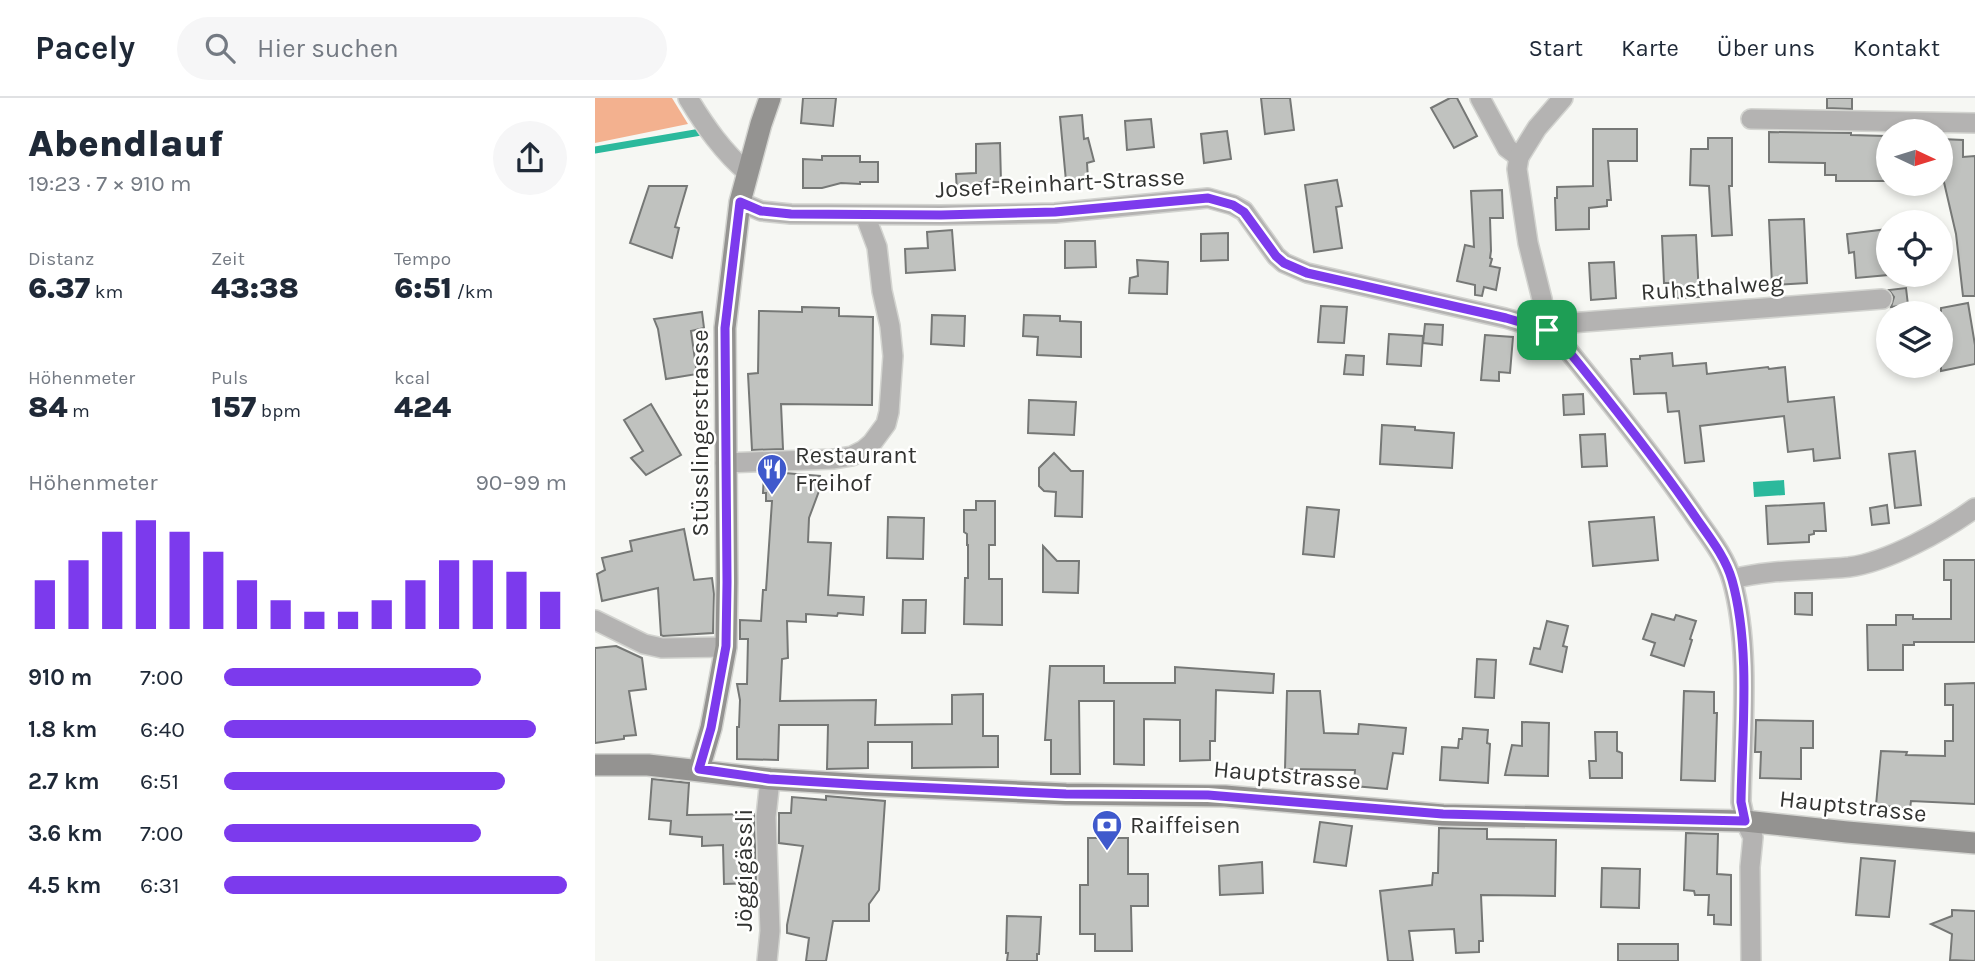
<!DOCTYPE html>
<html lang="de">
<head>
<meta charset="utf-8">
<style>
	body { margin:0; font-family:Karla,sans-serif; background:#f6f6f7; color:#1f2937; height:100vh; display:flex; flex-direction:column; font-size:26px; white-space:nowrap }
	* { box-sizing:border-box; margin:0 }
	p { font-size:23px; color:#747a83 }
	.icon { flex:none; width:38px; height:38px; fill:none; stroke:currentColor; stroke-width:2; stroke-linecap:round; stroke-linejoin:round }
	.map { position:relative; flex:1; overflow:hidden }
	.panel { display:flex; flex-direction:column; background:#fff; width:595px }
	.panel>* { flex:none }
	.needle { width:46px; rotate:94deg }
	.tools { position:absolute; left:1281px; top:21px; display:grid; gap:14px }
	.tools a { display:grid; place-items:center; width:77px; height:77px; border-radius:50%; background:#fff; box-shadow:0 4px 10px #0003; font-size:35px }
	.pin { position:absolute; display:grid; place-items:center; width:60px; height:60px; color:#fff; margin:-30px; border-radius:14px; box-shadow:0 4px 10px #0006 }
	.round { display:grid; place-items:center; flex:none; width:74px; height:74px; border-radius:37px; background:#f6f6f7 }
	.headline { display:flex; align-items:center; justify-content:space-between; height:119px; padding:0 28px }
	h1 { font-size:38px; font-weight:800; line-height:52px }
	.stats { display:grid; grid-template-columns:repeat(3,1fr); gap:10px; height:119px; padding:7px 28px }
	.stats div { display:grid; align-content:center }
	.stats b { font-size:30px; font-weight:800 }
	.stats small { font-size:19px; font-weight:400 }
	.stats p { font-size:19px }
	.chart { height:196px; padding:14px 28px }
	.chart p { display:flex; justify-content:space-between }
	.chart svg { width:100%; height:126px; margin-top:7px; stroke:#7c3aed; stroke-width:6 }
	ul { padding:0 28px; list-style:none; font-size:23px }
	li { display:grid; grid-template-columns:112px 84px 1fr; align-items:center; height:52px }
	li i { height:18px; border-radius:9px; background:#7c3aed }
	header { display:flex; align-items:center; gap:42px; box-sizing:border-box; height:98px; padding:0 35px; background:#fff; border-bottom:2px solid #e0e1e3 }
	header strong { font-size:33px }
	nav { display:flex; gap:38px; margin-inline-start:auto; font-size:24px }
	.search { width:490px; height:63px; background:#f6f6f7; display:flex; align-items:center; gap:18px; box-sizing:border-box; padding:0 24px; border-radius:38px; color:#747a83; font-size:26px }
	main { display:flex; flex:1; min-height:0 }
	.map>svg:first-child { display:block }
	.green { fill:#f3b18f }
	.water { fill:#2bb99c }
	.lines { fill:none; stroke-linecap:round; stroke-linejoin:round }
	.stream { stroke:#2bb99c; stroke-width:7 }
	.building { fill:#c0c2bf; stroke:#767876; stroke-width:2 }
	.street-casing { stroke:#d3d4d0; stroke-width:22 }
	.secondary-casing { stroke:#d3d4d0; stroke-width:24 }
	.street { stroke:#b4b3b2; stroke-width:19 }
	.secondary { stroke:#949391; stroke-width:21 }
	.route-casing { stroke:#fff; stroke-width:14 }
	.route { stroke:#7c3aed; stroke-width:9 }
	.labels { text-anchor:middle; dominant-baseline:central; stroke-width:5; stroke-linejoin:round; paint-order:stroke }
	.street-label { font-size:24px; fill:#323331; stroke:#fffffe }
	.poi-label { font-size:24px; fill:#323331; stroke:#fffffe; text-anchor:start }
</style>
</head>
<body>
<header>
<strong>Pacely</strong>
<div class="search"><svg class="icon" aria-label="search" viewBox="0 0 24 24"><circle cx="10" cy="10" r="6"/><path d="M15 15l6 6"/></svg>Hier suchen</div>
<nav><a>Start</a><a>Karte</a><a>Über uns</a><a>Kontakt</a></nav>
</header>
<main>
<section class="panel">
<div class="headline"><div><h1>Abendlauf</h1><p>19:23 · 7 × 910 m</p></div><a class="round"><svg class="icon" aria-label="share" viewBox="0 0 24 24"><path d="M12 15V3M7 8l5-5 5 5M5 13v7h14v-7"/></svg></a></div>
<div class="stats">
<div><p>Distanz</p><b>6.37<small> km</small></b></div>
<div><p>Zeit</p><b>43:38</b></div>
<div><p>Tempo</p><b>6:51<small> /km</small></b></div>
</div>
<div class="stats">
<div><p>Höhenmeter</p><b>84<small> m</small></b></div>
<div><p>Puls</p><b>157<small> bpm</small></b></div>
<div><p>kcal</p><b>424</b></div>
</div>
<div class="chart"><p><span>Höhenmeter</span>90–99 m</p>
<svg viewBox="0 0 160 44" preserveAspectRatio="none"><path d="M5 44V27M15 44V20M25 44V10M35 44V6M45 44V10M55 44V17M65 44V27M75 44V34M85 44V38M95 44V38M105 44V34M115 44V27M125 44V20M135 44V20M145 44V24M155 44V31"/></svg>
</div>
<ul>
<li><b>910 m</b>7:00<i style="width:75%"></i></li>
<li><b>1.8 km</b>6:40<i style="width:91%"></i></li>
<li><b>2.7 km</b>6:51<i style="width:82%"></i></li>
<li><b>3.6 km</b>7:00<i style="width:75%"></i></li>
<li><b>4.5 km</b>6:31<i style="width:100%"></i></li>
</ul>
</section>
<div class="map">
<svg width="1380" height="863" viewBox="0 0 1380 863">
	<rect width="100%" height="100%" fill="#f6f7f3"/>
	<path class="green" d="M0,0H77L93,26L0,45Z"/>
	<path class="water" d="M1189,382L1190,397L1159,399L1158,384Z"/>
	<g class="lines">
		<path class="stream" d="M0,52L106,34"/>
	</g>
	<g class="building">
		<path d="M208,0H241L238,28L206,25Z"/>
		<path d="M666,0H695L699,32L670,36Z"/>
		<path d="M855,0H862L882,38L859,50L836,10Z"/>
		<path d="M1232,0H1257V11L1232,10Z"/>
		<path d="M487,17L489,41L493,40L499,63L492,65L493,81L471,83L465,19Z"/>
		<path d="M556,21L559,49L532,52L530,23Z"/>
		<path d="M998,31H1042V63H1013L1016,102H1012V108L994,110V131L961,132L960,100H962V89L998,88Z"/>
		<path d="M632,33L636,61L609,65L606,36Z"/>
		<path d="M1174,34L1256,35V37L1290,38L1289,83H1241V77H1230V65L1174,64Z"/>
		<path d="M1113,40H1137V88H1134L1137,137L1117,138L1114,88L1095,87L1096,51H1113Z"/>
		<path d="M1346,41L1368,42V59L1380,58V198H1368L1361,136L1348,80L1346,79Z"/>
		<path d="M405,45L406,84H382L383,95L362,96L361,76L381,75V46Z"/>
		<path d="M227,58H265V64H283V84H265V86L246,85L227,90H208V61L227,62Z"/>
		<path d="M742,82L747,108L741,109L747,150L719,154L710,87Z"/>
		<path d="M54,88H92L80,129L84,130L77,160L35,145Z"/>
		<path d="M907,92L908,120H895L896,153L895,160L897,161L895,168L905,170L901,192L889,189L887,198L880,197V187L862,183L870,147L879,149L876,93Z"/>
		<path d="M1209,121L1212,185L1177,187L1174,122Z"/>
		<path d="M1293,131V177L1261,180L1259,154L1254,155L1252,136Z"/>
		<path d="M357,132L360,172L311,175L310,151L333,150L332,134Z"/>
		<path d="M633,135V162L606,163V136Z"/>
		<path d="M1101,137L1104,199L1080,200V185H1069L1067,138Z"/>
		<path d="M470,143H500L501,169L470,170Z"/>
		<path d="M542,162L573,164L572,196L534,195L535,180L543,178Z"/>
		<path d="M1019,164L1021,200L996,202L994,165Z"/>
		<path d="M1311,190L1313,207L1296,209L1299,199L1294,192Z"/>
		<path d="M1373,205L1380,247V266L1346,273V210Z"/>
		<path d="M726,208L752,209L749,245L723,244Z"/>
		<path d="M207,209L244,210V218L278,219L277,307L186,306L188,351L157,352L153,276L163,275L164,213L207,214Z"/>
		<path d="M107,214L109,230L96,233L102,276L71,281L63,231L59,221Z"/>
		<path d="M337,217L370,218L369,248L336,246Z"/>
		<path d="M429,217L465,218V223L486,224V259L442,257L443,239L428,238Z"/>
		<path d="M830,226L848,227L847,247L828,245Z"/>
		<path d="M794,236L828,238L826,268L792,266Z"/>
		<path d="M890,237L918,239L915,275L904,274V283L886,282Z"/>
		<path d="M1077,255L1078,268L1111,265L1112,276L1173,269L1174,271L1190,269L1193,304L1239,299L1245,360L1219,363L1218,351L1193,354L1189,318L1105,328L1109,363L1090,365L1084,313L1073,314L1071,295L1039,296L1036,261H1045V258Z"/>
		<path d="M751,257L769,258L768,277L749,276Z"/>
		<path d="M988,296L989,316L969,317L968,297Z"/>
		<path d="M434,302L481,304L479,337L433,335Z"/>
		<path d="M56,306L86,357L51,377L36,360L48,353L29,322Z"/>
		<path d="M787,327L820,329V332L859,335L857,370L785,366Z"/>
		<path d="M1010,336L1012,368L987,369L985,337Z"/>
		<path d="M1320,353L1326,407L1300,410L1294,356Z"/>
		<path d="M459,355L476,373H488L487,419L460,418L461,394L449,393L444,388V370Z"/>
		<path d="M190,375L225,378L224,393L214,420L213,444L236,445L233,497L269,499L268,517L243,515L242,518L211,516V524L192,523L193,560L187,561L185,603L281,602L280,627L357,626V597L388,596V638H403V669L317,670V644H273V670L232,671L233,627H184L183,662L142,661V629H144L145,602L142,586H152L153,541H145V522L166,523L168,492H171L177,403H171V395H168L169,376Z"/>
		<path d="M381,403H400V447H394V481H407V527L369,526L370,480H373V447H372V436L369,434V412H381Z"/>
		<path d="M1229,405L1231,433H1219V436L1214,437V444L1173,446L1171,408Z"/>
		<path d="M1292,407L1294,425L1277,427L1275,410Z"/>
		<path d="M712,409L744,412L739,459L708,456Z"/>
		<path d="M293,419L329,420L328,461L292,460Z"/>
		<path d="M1059,419L1063,462L998,468L994,424Z"/>
		<path d="M89,431L99,482L117,480L119,496L118,535L68,538L66,537L63,490L7,503L2,476L10,472L7,460L37,453L35,443Z"/>
		<path d="M448,448L462,463H484L483,495L448,494Z"/>
		<path d="M1349,462H1380V544H1319V547H1308V572H1273L1272,527H1301V517H1318V521H1356V482H1349Z"/>
		<path d="M1200,495H1217V517L1200,516Z"/>
		<path d="M308,502H331L330,535H307Z"/>
		<path d="M1057,516L1079,522L1081,517L1101,523L1095,541L1097,542L1089,568L1056,557L1060,545L1048,541Z"/>
		<path d="M952,523L973,528L968,548L972,549L967,574L935,566L939,550L945,551Z"/>
		<path d="M21,548L47,560L51,591L34,593L41,637L29,638V641L0,645V550Z"/>
		<path d="M882,561L901,562L899,600L880,599Z"/>
		<path d="M455,568H509V585H580V569L679,576L678,595L621,592L620,643H615V662L585,663V622L549,621V667L519,666V603H484L485,676H456V642H450Z"/>
		<path d="M1380,585V706L1316,703L1315,711L1281,707L1286,653L1312,654L1311,657L1350,658V643H1358V607H1350V586Z"/>
		<path d="M692,593H725L729,635L763,636L764,626L811,630L808,656L798,655L792,691L759,688L760,672L690,671Z"/>
		<path d="M1089,593L1119,594V615H1122L1120,683L1086,682Z"/>
		<path d="M1161,622L1218,623V650H1206V681L1165,680L1166,654H1160Z"/>
		<path d="M927,624L954,625L953,678L910,677L917,647L927,648Z"/>
		<path d="M868,630L893,632L892,645L895,646L893,685L845,682L847,649L863,650L864,641H867Z"/>
		<path d="M1000,634H1022V653L1027,655V680H995L994,663H1001Z"/>
		<path d="M57,681L94,685L92,717L159,716L161,785L129,786L128,747L107,748V739L75,736L76,723L54,721Z"/>
		<path d="M231,698L290,703L284,792L274,806V823H238L231,863H211L214,840L192,835V827L208,748L184,745V715H196L197,699L231,702Z"/>
		<path d="M725,724L757,728L751,768L719,764Z"/>
		<path d="M844,730L892,731V741L961,742L960,798L886,797L888,843H884V854L861,855L859,831L814,833L818,863H793L785,793L837,787L838,775H843Z"/>
		<path d="M1091,735L1123,736L1122,776L1136,777V827L1119,826V817H1113L1114,797H1100L1099,793L1089,792Z"/>
		<path d="M493,740H533V776H553V808H536L537,853H500V836H485V787H493Z"/>
		<path d="M1266,760L1300,763L1294,819L1261,817Z"/>
		<path d="M667,764L668,795L625,797L624,768Z"/>
		<path d="M1007,770L1045,771L1044,810L1006,809Z"/>
		<path d="M1357,812L1380,813V863L1355,862L1357,836L1336,826L1357,818Z"/>
		<path d="M412,818L446,819L444,856H442V863H412L413,855H411Z"/>
		<rect x="1023" y="846" width="60" height="17"/>
	</g>
	<g class="lines">
		<g class="street-casing">
			<g id="street">
				<path d="M93,0C110,28 128,54 153,75"/>
				<path d="M885,0L912,50L924,59"/>
				<path d="M968,0L942,30L924,59L922,71L933,145L947,201L952,232L975,225L1287,201"/>
				<path d="M1156,21L1380,25"/>
				<path d="M145,104L166,113L196,116L346,117L460,115L613,100L638,107L649,113L681,158L689,165L712,175L910,220L952,232L967,245C1012,300 1056,355 1097,414C1111,435 1130,457 1137,482C1156,549 1147,635 1146,704L1150,723L1158,739L1155,769L1156,863"/>
				<path d="M130,365L239,361L257,358L269,352L277,345L291,326L294,314L298,258L295,228L287,193L282,149L270,117"/>
				<path d="M1137,481C1176,471 1215,473 1254,469C1293,464 1348,433 1380,410"/>
				<path d="M0,522L49,546L67,550L131,549"/>
				<path d="M172,863L175,833L171,719L175,681"/>
			</g>
		</g>
		<g class="secondary-casing">
			<g id="secondary">
				<path d="M0,667H53L175,681L272,687L471,696L630,698L848,717L1150,723L1252,734L1380,745"/>
				<path d="M104,671L116,630L131,549L132,484L130,230L145,104L166,26L175,0"/>
			</g>
		</g>
		<use href="#street" class="street"/>
		<use href="#secondary" class="secondary"/>
	</g>
	<g class="lines">
		<g class="route-casing">
			<path id="route" d="M613,100L638,107L649,114L681,158L689,165L712,175L911,220L952,232L967,245C1012,300 1056,355 1097,414C1111,435 1130,457 1137,482C1156,549 1147,635 1146,704L1150,723L848,716L613,697L471,696L272,687L174,681L104,671L116,630L131,548L132,484L130,230L145,104L166,113L196,116L346,117L460,114Z"/>
		</g>
		<use href="#route" class="route"/>
	</g>
	<defs>
		<g id="restaurant-pin" transform="scale(1.575)"><path d="M0 17L-7.5 6A9.5 9.5 0 1 1 7.5 6Z" fill="#3f59cc" stroke="#fffffe"/><path d="M-5-6h1v4h1v-4h1v4h1v-4h1v5L-1.5 .5V6h-2V.5L-5-1ZM5-6V6H3V1.5H1.5Q1.5-4 5-6Z" fill="#fff"/></g>
		<g id="bank-pin" transform="scale(1.575)"><path d="M0 17L-7.5 6A9.5 9.5 0 1 1 7.5 6Z" fill="#3f59cc" stroke="#fffffe"/><path d="M-6-4H6V4H-6ZM0-2.3a2.3 2.3 0 1 0 0 4.6a2.3 2.3 0 1 0 0-4.6Z" fill="#fff"/></g>
	</defs>
	<g fill-rule="evenodd">
		<use href="#restaurant-pin" x="177" y="371"/>
		<use href="#bank-pin" x="512" y="727"/>
	</g>
	<g class="labels">
		<g class="street-label">
			<text transform="translate(465 85) rotate(-3)">Josef-Reinhart-Strasse</text>
			<text transform="translate(1117 189) rotate(-4)">Ruhsthalweg</text>
			<text transform="translate(105 335) rotate(-90)">Stüsslingerstrasse</text>
			<text transform="translate(692 677) rotate(5)">Hauptstrasse</text>
			<text transform="translate(1258 708) rotate(6)">Hauptstrasse</text>
			<text transform="translate(149 772) rotate(-90)">Jöggigässli</text>
		</g>
		<g class="poi-label">
			<text x="200" y="357">Restaurant<tspan x="200" dy="28">Freihof</tspan></text>
			<text x="535" y="727">Raiffeisen</text>
		</g>
	</g>
</svg>
<div class="tools">
<a><svg class="needle" viewBox="-14 -14 28 28"><path d="M0-13l5 13h-10z" fill="#e53935"/><path d="M0 13l5-13h-10z" fill="#747a83"/></svg></a>
<a><svg class="icon" aria-label="locate" viewBox="0 0 24 24"><circle cx="12" cy="12" r="6"/><path d="M12 2v4M12 18v4M2 12h4M18 12h4"/></svg></a>
<a><svg class="icon" aria-label="layers" viewBox="0 0 24 24"><path d="M12 4l9 5-9 5-9-5zM3 14l9 5 9-5"/></svg></a>
</div>
<div class="pin" style="left:952px;top:232px;background:#1e9e55"><svg class="icon" aria-label="arrive" viewBox="0 0 24 24"><path d="M6 21V4h12l-3 4 3 4H6"/></svg></div>
</div>
</main>
</body>
</html>
